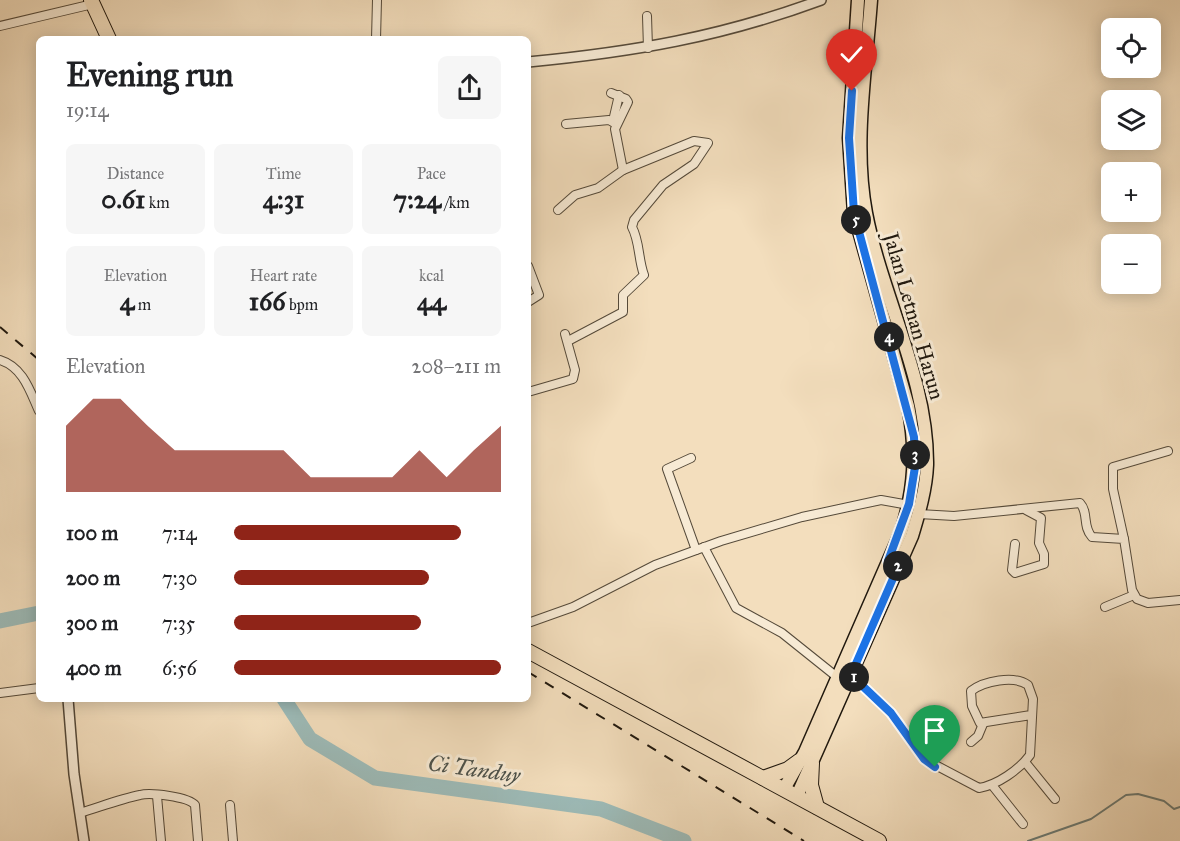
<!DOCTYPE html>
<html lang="en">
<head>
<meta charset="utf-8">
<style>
	body { margin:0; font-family:"IM FELL Great Primer",serif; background:#f6f6f6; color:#202124; height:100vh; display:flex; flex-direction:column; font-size:22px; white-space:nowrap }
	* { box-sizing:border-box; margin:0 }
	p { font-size:20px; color:#757577 }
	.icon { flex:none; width:33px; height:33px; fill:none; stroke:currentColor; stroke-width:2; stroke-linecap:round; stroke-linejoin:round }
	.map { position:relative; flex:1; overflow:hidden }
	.panel { position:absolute; left:36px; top:36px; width:495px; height:666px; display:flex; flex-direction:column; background:#fff; border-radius:9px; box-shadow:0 3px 15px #0003 }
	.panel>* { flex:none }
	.tools { position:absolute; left:1101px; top:18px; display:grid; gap:12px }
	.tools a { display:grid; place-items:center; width:60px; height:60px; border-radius:9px; background:#fff; box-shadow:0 3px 15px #0003; font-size:30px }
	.pin { position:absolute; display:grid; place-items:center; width:51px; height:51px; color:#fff; margin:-62px -26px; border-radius:50% 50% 50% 0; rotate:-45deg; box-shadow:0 0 6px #0007 }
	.pin .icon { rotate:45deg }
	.km { position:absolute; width:30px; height:30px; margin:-15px; border-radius:50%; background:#222; color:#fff; font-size:16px; line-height:30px; text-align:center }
	.round { display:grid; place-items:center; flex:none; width:63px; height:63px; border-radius:9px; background:#f6f6f6 }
	.head { display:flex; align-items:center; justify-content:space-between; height:102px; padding:0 30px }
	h1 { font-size:33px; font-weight:700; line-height:45px }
	.stats { display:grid; grid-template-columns:repeat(3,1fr); gap:9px; height:102px; padding:6px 30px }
	.stats div { display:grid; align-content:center; border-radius:9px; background:#f6f6f6; text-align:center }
	.stats b { font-size:26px; font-weight:700 }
	.stats small { font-size:16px; font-weight:400 }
	.stats p { font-size:16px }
	.chart { height:168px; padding:12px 30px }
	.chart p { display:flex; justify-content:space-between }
	.chart svg { width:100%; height:108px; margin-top:6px; fill:#8f2418; opacity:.7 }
	ul { padding:0 30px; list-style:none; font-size:20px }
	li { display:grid; grid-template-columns:96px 72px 1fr; align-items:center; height:45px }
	li i { height:15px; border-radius:8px; background:#8f2418 }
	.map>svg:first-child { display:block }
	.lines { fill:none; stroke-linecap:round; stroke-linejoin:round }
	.stream { stroke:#6b7a74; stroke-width:2 }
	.river { stroke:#9dbbb8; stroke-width:15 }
	.minor-casing { stroke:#554a3a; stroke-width:10 }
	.tertiary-casing { stroke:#554a3a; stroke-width:12 }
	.primary-casing { stroke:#20180e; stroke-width:15 }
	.trunk-casing { stroke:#20180e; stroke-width:16 }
	.minor { stroke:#f7ead4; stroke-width:8 }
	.tertiary { stroke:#f7ead4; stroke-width:9 }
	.primary { stroke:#f3debd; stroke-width:12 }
	.trunk { stroke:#f3debd; stroke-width:14 }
	.rail { stroke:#20180e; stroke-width:2; stroke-dasharray:10 10; stroke-linecap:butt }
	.route-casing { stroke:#fff; stroke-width:12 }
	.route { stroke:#1a73e8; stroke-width:8 }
	.labels { text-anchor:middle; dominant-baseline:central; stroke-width:6; stroke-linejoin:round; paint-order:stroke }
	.street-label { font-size:21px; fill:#20180e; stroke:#f7ead4 }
	.water-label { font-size:22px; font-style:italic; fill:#4c514a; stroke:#f7ead4 }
</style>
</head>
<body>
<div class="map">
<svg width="1180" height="841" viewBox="0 0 1180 841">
	<rect width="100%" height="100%" fill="#f3debd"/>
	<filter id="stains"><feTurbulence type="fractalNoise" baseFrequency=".00333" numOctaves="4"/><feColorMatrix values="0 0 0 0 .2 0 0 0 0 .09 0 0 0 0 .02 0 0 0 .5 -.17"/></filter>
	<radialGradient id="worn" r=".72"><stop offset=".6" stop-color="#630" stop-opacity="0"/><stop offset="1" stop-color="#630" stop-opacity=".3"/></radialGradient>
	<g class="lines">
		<path class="stream" d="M1028,841L1091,819L1126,795L1138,794L1164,801L1174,809L1180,807"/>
		<g class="river">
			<path d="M0,621L39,613"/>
			<path d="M284,699L310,739L375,778L601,809L684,841"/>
		</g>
		<g class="minor-casing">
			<g id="minor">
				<path d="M647,16L648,48"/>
				<path d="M0,26L93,4"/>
				<path d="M376,39L377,0"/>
				<path d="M611,93L626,99L628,102L615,129L623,170"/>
				<path d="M613,121L619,95"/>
				<path d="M566,124L609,120L616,124"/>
				<path d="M558,210L575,195L598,188L623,170L694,141L708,143L694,164L663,185L634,220L632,227C640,242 638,259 644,275L623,295V312L568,341"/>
				<path d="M528,266L539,295L528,302"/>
				<path d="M0,360C23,367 30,391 39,411"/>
				<path d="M528,392L573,379L575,370L565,334"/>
				<path d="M691,458L667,469L696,550"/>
				<path d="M919,514L954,516L1080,503C1089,513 1082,526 1092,537L1124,539L1132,590L1137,599L1148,603L1180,600"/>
				<path d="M1124,539L1113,489V467L1168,451"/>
				<path d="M1015,544L1012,570L1015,573L1044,564V554L1039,543L1041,518L1026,510"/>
				<path d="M704,547L736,608L782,633L837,677"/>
				<path d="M1105,607L1134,595"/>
				<path d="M528,623L573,607L655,565L721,541L802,517L881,500L909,505"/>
				<path d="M851,675L891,713L924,759L979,788C997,785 1019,770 1030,755L1033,699L1028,685C1014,675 984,681 971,691L972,706L980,723L1031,715"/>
				<path d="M0,693L39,688"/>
				<path d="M971,742L978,736L983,724"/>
				<path d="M1025,762L1055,799"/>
				<path d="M992,785L1023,824"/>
				<path d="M157,796L161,841"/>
				<path d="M230,805L233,841"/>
				<path d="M80,813C100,807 120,799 140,795C150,792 189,797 195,805L198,841"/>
			</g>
		</g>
		<g class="tertiary-casing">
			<g id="tertiary">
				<path d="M528,62C633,52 721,37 821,0"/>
				<path d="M68,699L74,774L84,841"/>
			</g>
		</g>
		<g class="primary-casing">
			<g id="primary">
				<path d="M784,789L805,752L901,532C915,488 917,451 908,406L854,213L849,138L858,0"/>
				<path d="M797,796L912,536C919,513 926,489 927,465C928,379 882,297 866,213C853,144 866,70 871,0"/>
			</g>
		</g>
		<g class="trunk-casing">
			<g id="trunk">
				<path d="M91,0L109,39"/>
				<path d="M528,651L879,841"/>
				<path d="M812,763L811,785L817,807"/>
				<path d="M763,778L788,769L799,761"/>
			</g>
		</g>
		<use href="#minor" class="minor"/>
		<use href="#tertiary" class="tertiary"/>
		<use href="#primary" class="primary"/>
		<use href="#trunk" class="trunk"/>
		<g class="rail">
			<path d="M0,327L39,360"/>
			<path d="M528,672L804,841"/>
		</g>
	</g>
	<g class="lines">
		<g class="route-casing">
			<path id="route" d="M852,91L849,138L854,213L914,437L915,467L909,504L888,561L898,567L851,675L891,713L924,759L935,767"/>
		</g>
		<use href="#route" class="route"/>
	</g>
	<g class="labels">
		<g class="street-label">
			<text transform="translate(914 316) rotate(74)">Jalan Letnan Harun</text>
		</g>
		<g class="water-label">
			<text transform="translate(474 769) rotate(8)">Ci Tanduy</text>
		</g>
	</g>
	<rect width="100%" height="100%" filter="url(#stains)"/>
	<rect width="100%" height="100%" fill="url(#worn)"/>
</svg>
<div class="tools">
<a><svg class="icon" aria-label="locate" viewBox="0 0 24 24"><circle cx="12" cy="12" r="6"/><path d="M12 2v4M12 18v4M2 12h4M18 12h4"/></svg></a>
<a><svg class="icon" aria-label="layers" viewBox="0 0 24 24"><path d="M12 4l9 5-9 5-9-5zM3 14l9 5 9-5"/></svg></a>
<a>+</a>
<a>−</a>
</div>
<div class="pin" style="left:935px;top:767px;background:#1e9e55"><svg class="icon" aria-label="arrive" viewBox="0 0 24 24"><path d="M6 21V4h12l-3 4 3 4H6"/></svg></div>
<div class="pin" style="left:852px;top:91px;background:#d93025"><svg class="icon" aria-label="check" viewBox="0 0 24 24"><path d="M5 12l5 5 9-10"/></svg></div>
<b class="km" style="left:854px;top:677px">1</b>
<b class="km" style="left:898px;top:566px">2</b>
<b class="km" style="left:915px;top:455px">3</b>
<b class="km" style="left:889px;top:337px">4</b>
<b class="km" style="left:856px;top:220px">5</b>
<section class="panel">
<div class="head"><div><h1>Evening run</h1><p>19:14</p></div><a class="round"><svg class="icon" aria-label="share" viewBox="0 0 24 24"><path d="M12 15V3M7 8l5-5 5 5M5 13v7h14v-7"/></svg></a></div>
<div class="stats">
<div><p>Distance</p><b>0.61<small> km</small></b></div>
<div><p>Time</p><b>4:31</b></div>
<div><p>Pace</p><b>7:24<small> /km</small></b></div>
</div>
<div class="stats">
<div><p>Elevation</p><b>4<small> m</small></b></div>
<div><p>Heart rate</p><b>166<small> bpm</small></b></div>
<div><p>kcal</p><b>44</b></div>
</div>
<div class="chart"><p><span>Elevation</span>208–211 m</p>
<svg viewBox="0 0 160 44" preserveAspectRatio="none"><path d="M0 44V17L10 6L20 6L30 17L40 27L50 27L60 27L70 27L80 27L90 38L100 38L110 38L120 38L130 27L140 38L150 27L160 17V44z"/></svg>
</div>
<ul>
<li><b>100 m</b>7:14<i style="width:85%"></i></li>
<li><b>200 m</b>7:30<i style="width:73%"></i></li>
<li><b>300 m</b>7:35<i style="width:70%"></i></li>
<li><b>400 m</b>6:56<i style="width:100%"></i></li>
</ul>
</section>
</div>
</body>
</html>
